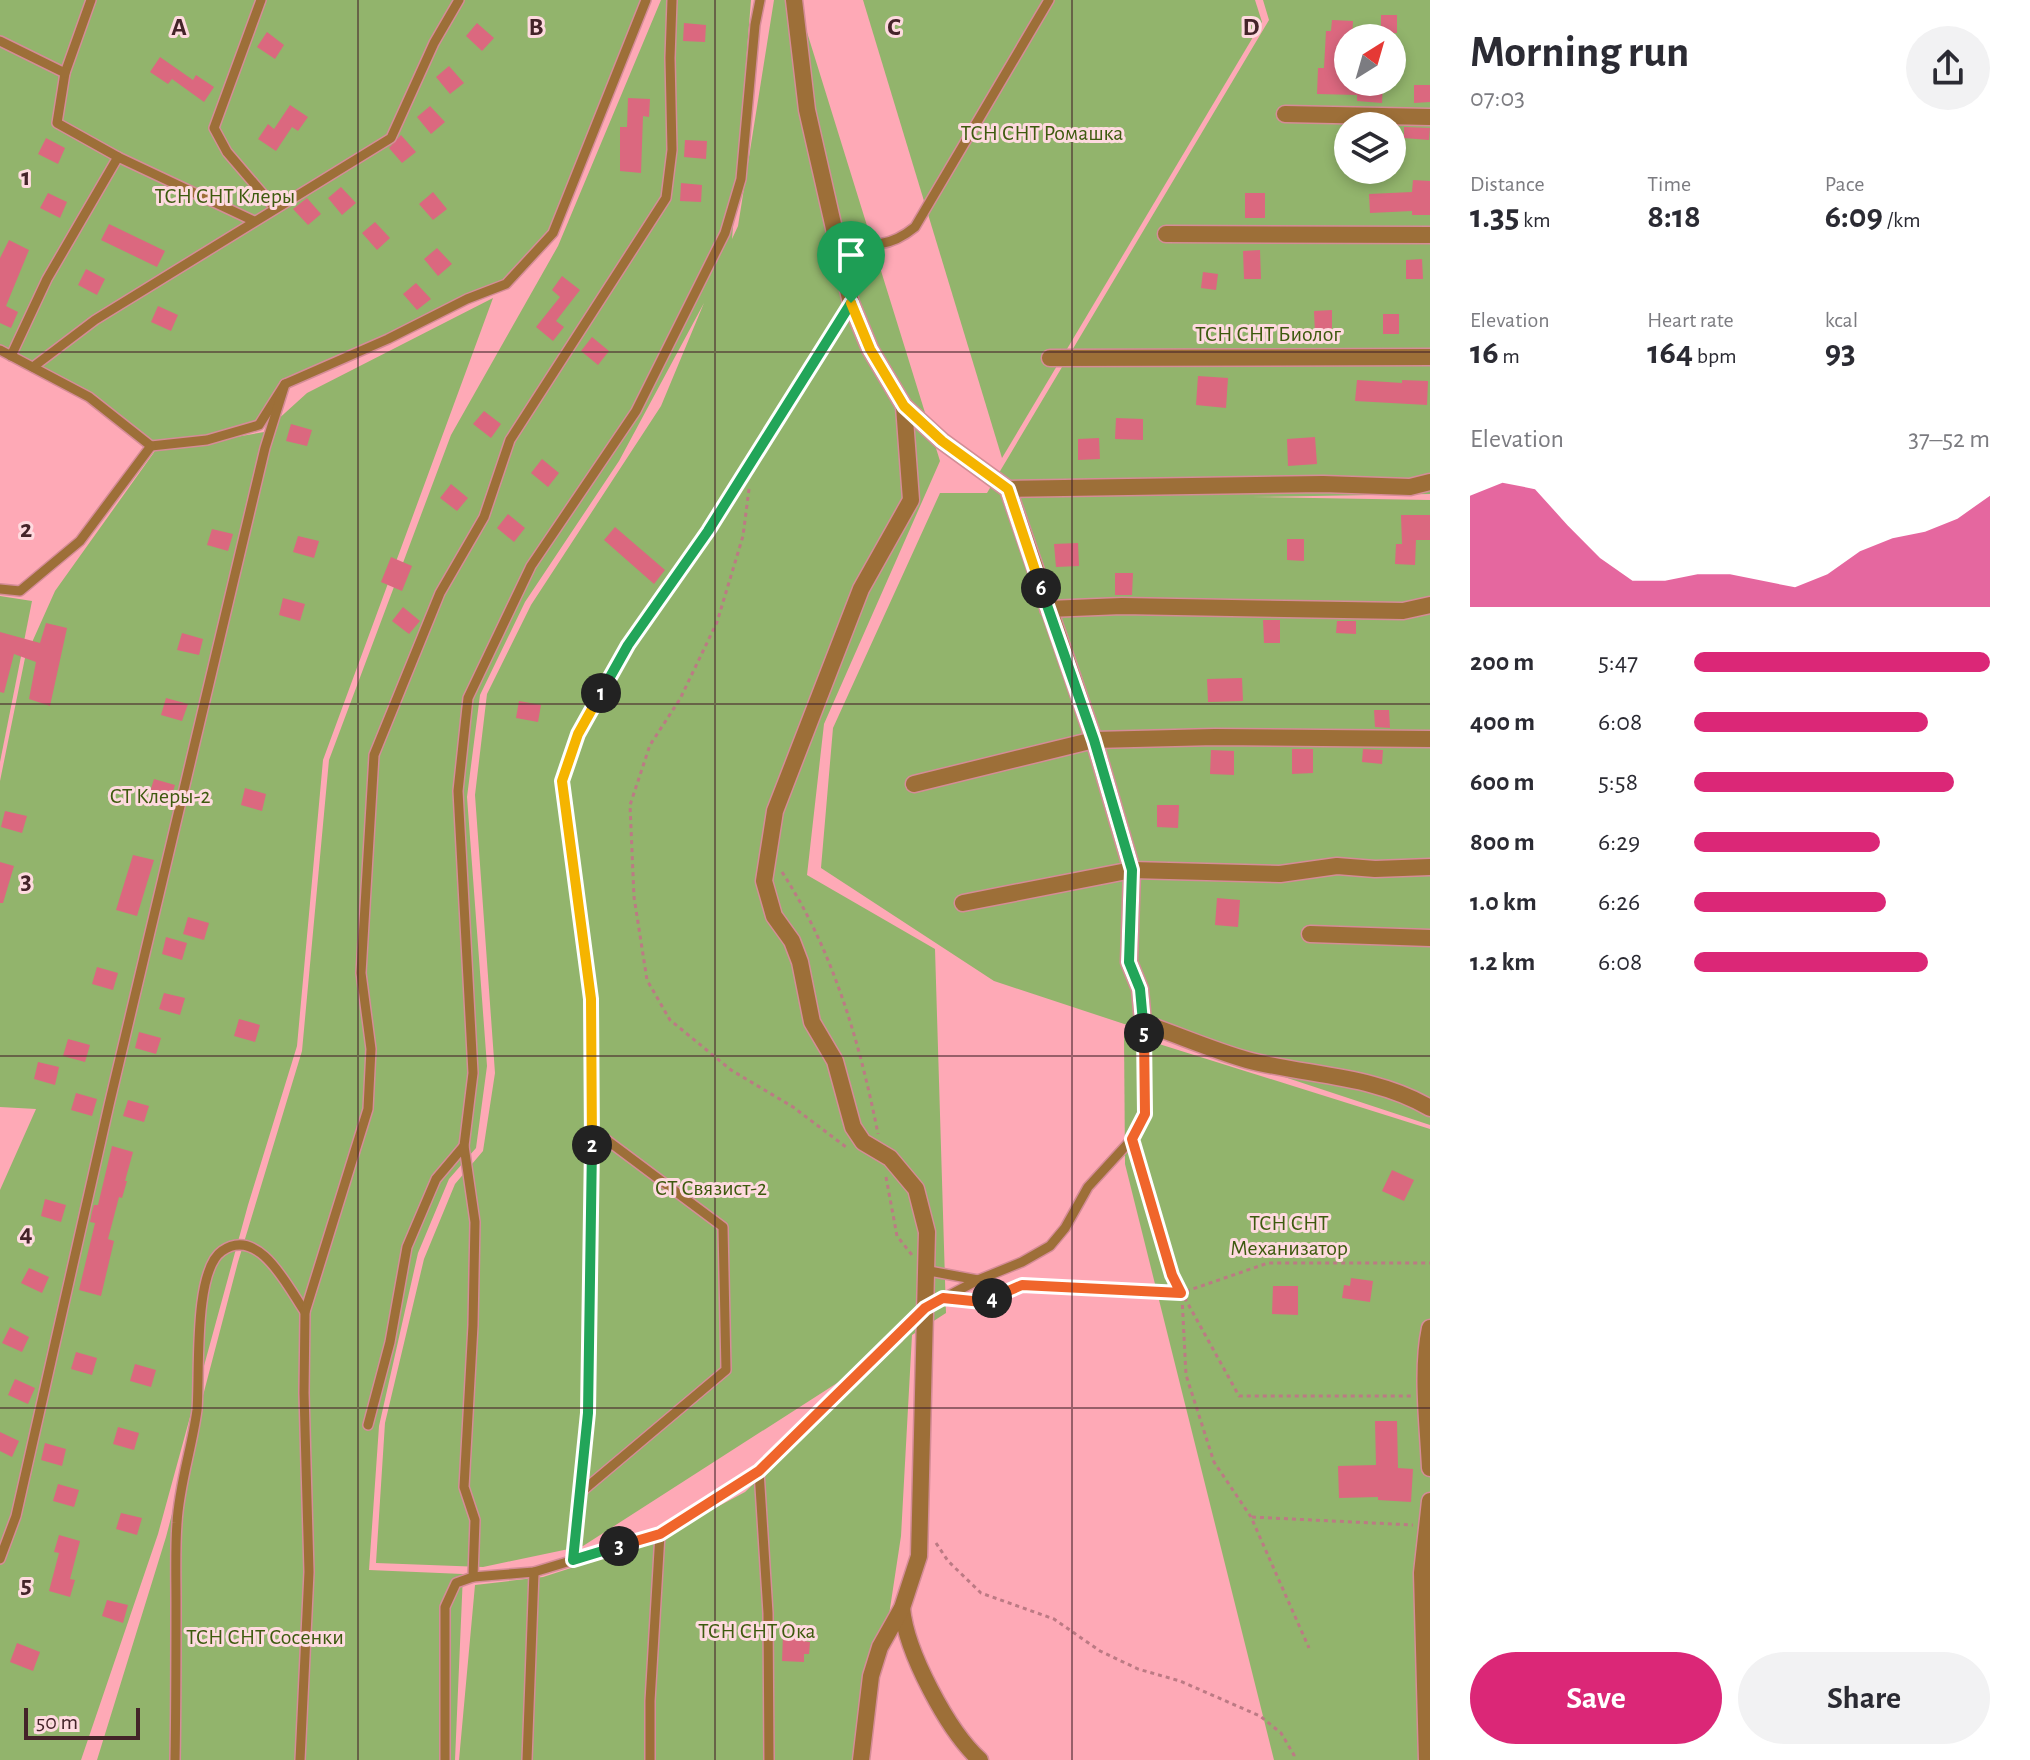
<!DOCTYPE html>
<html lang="en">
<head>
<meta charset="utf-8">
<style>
	body { margin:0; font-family:"Alegreya Sans",sans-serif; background:#f2f2f3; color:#2b2b33; height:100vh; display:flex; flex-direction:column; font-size:30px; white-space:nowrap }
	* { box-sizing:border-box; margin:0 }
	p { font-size:26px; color:#7c7c81 }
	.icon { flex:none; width:44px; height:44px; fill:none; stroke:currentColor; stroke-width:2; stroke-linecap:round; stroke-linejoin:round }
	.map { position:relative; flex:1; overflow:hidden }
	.details { display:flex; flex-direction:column; background:#fff; width:600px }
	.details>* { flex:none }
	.needle { width:52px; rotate:37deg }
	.buttons { position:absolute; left:1334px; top:24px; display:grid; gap:16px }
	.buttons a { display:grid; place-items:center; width:72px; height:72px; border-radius:50%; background:#fff; box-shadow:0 4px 12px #0003; font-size:40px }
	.scale { position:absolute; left:24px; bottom:20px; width:116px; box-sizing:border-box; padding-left:8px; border:4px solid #442329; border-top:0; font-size:22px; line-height:28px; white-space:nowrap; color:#442329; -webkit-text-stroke:6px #fedadf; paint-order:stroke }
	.pin { position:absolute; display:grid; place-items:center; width:68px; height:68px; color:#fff; margin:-82px -34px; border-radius:50% 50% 50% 0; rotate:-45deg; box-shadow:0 0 8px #0007 }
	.pin .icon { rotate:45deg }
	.km { position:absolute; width:40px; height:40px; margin:-20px; border-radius:50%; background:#222; color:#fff; font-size:22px; line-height:40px; text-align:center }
	.round { display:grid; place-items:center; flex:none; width:84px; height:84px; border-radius:42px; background:#f2f2f3 }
	.overview { display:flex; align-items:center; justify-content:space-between; height:136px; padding:0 40px }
	h1 { font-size:44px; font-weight:700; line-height:60px }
	.stats { display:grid; grid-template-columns:repeat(3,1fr); gap:12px; height:136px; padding:8px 40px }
	.stats div { display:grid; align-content:center }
	.stats b { font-size:34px; font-weight:700 }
	.stats small { font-size:22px; font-weight:400 }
	.stats p { font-size:22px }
	.chart { height:224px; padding:16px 40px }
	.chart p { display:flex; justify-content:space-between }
	.chart svg { width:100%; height:144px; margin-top:8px; fill:#db2777; opacity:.7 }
	.action { display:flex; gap:16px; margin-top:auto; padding:16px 40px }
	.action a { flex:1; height:92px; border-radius:48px; background:#db2777; color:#fff; font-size:32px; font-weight:700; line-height:92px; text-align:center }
	.action a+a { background:#f2f2f3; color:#2b2b33 }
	ul { padding:0 40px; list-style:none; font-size:26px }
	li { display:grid; grid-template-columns:128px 96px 1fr; align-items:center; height:60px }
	li i { height:20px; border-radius:10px; background:#db2777 }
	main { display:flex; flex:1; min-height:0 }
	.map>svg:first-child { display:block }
	.green { fill:#92b46c; fill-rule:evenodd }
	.building { fill:#db687f }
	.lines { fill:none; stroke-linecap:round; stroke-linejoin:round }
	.service-casing { stroke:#d58c97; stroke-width:12 }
	.minor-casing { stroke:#d58c97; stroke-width:19 }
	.path { stroke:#bc7a84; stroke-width:3; stroke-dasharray:4 4; stroke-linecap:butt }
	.service { stroke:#9d6f38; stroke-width:9 }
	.minor { stroke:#9d6f38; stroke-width:16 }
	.split-1-casing { stroke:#fff; stroke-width:16 }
	.split-2-casing { stroke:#fff; stroke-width:16 }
	.split-3-casing { stroke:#fff; stroke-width:16 }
	.split-4-casing { stroke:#fff; stroke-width:16 }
	.split-5-casing { stroke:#fff; stroke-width:16 }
	.split-6-casing { stroke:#fff; stroke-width:16 }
	.split-7-casing { stroke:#fff; stroke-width:16 }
	.split-1 { stroke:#22a559; stroke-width:10 }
	.split-2 { stroke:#f5b400; stroke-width:10 }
	.split-3 { stroke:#22a559; stroke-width:10 }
	.split-4 { stroke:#f0652b; stroke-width:10 }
	.split-5 { stroke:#f0652b; stroke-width:10 }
	.split-6 { stroke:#22a559; stroke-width:10 }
	.split-7 { stroke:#f5b400; stroke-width:10 }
	.grid { fill:none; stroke:#442329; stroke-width:2; stroke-opacity:0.55 }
	.labels { text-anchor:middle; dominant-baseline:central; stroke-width:6; stroke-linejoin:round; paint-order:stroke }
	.park-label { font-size:22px; fill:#3d5a0e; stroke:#fedadf }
	.grid-label { font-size:26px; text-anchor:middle; font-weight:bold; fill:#442329; stroke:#fedadf; stroke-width:6; stroke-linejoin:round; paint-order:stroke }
</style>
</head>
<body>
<main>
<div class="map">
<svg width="1430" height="1760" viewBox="0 0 1430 1760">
	<rect width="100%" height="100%" fill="#fea9b6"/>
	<g class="green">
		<path d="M0,0H651L555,227L506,284L285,384L259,425L151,446L89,397L0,349Z"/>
		<path d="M661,0H751L732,239L738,226L774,0H797L940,461L824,724L807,875L935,949L946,1313L912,1335L901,1536L867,1760H459L475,1585L543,1577L652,1542L745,1492L904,1340L583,1546L483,1567L376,1563L385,1423L424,1259L455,1184L483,1151L495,1073L475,795L487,694L531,605L661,406L704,303L619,461L525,602L480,695L467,797L487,1066L476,1148L449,1179L418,1253L379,1426L369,1570L463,1574L455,1760H97L166,1537L238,1262L302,1051L329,760L451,435L558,246Z"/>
		<path d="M863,0H1255L1262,22L1002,458Z"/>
		<path d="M1263,0H1430V494L1251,497L1430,500V1125L994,981L821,868L833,728L940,493H987L1269,20ZM1348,38H1392V82H1348ZM1348,126H1392V170H1348Z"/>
		<path d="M493,298L323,760L297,1046L248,1205L158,1534L81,1760H0V1190L36,1109L0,1107V781L25,658L55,591L155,451L264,432L307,393Z"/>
		<path d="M0,596L32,601L0,762Z"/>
		<path d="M1124,1033L1430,1129V1760H1274L1125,1164Z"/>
	</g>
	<g class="building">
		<rect x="1381" y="15" width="16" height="18"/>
		<path d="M1332,20L1353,21L1352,38H1348V54H1345L1344,82H1383L1382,103L1357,101V95L1317,94L1318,68H1324L1326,31H1331Z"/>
		<path d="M477,23L494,38L482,51L466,36Z"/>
		<path d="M684,23L706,25L705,42L683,41Z"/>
		<path d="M267,32L284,45L275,59L257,47Z"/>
		<path d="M160,57L193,80L196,75L214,87L204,102L172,79L168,84L150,72Z"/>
		<path d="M449,66L464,83L450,94L436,77Z"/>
		<path d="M1414,85H1430V102L1414,103Z"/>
		<path d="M628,98L650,99L649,117L643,116L641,173L620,171V127H627Z"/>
		<path d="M290,105L308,117L298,131L292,127L276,151L258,139L268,124L274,129Z"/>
		<path d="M430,106L445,122L431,134L417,117Z"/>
		<path d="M1404,127L1430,128L1429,140L1404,138Z"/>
		<path d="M401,135L416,152L402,163L389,148Z"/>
		<path d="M46,138L65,148L58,164L38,154Z"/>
		<path d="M685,140L707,141L706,159L684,157Z"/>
		<path d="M1413,180L1430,181V215H1412V211L1370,213L1369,194L1412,192Z"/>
		<path d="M681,183L702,185L701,202L680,201Z"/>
		<path d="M341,187L356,203L342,215L328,198Z"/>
		<path d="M433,192L447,209L433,220L419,204Z"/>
		<path d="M48,193L67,202L60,218L40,208Z"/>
		<rect x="1245" y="193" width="20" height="25"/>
		<path d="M307,198L321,214L308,225L293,209Z"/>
		<path d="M375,222L390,238L377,250L362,233Z"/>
		<path d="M109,224L165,251L157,267L101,240Z"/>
		<path d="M9,240L29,250L6,306L18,312L11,328L0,323V258Z"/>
		<path d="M437,248L452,264L438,276L424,259Z"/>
		<path d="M1260,250L1261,279H1244L1243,251Z"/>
		<path d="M1422,259L1423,279H1406V260Z"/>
		<path d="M86,269L105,279L97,295L78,285Z"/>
		<path d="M1203,272L1218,274L1216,290L1201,288Z"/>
		<path d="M562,276L580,290L556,321L564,327L553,341L536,327L560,297L552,290Z"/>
		<path d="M416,283L431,299L417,310L403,294Z"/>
		<path d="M158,306L178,315L171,331L151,322Z"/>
		<path d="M1332,310V332L1315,333L1314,311Z"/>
		<rect x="1383" y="314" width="16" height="20"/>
		<path d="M592,337L609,351L598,365L581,351Z"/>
		<path d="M1198,376L1228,378L1226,408L1196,405Z"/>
		<path d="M1357,380L1402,383V380L1428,381L1427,405L1355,401Z"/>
		<path d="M484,411L501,424L491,438L473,424Z"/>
		<path d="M1116,418L1143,419V440L1115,439Z"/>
		<path d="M291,424L312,430L307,446L286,441Z"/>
		<path d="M1315,437L1317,464L1288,466L1287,439Z"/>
		<path d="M1099,438L1100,459L1078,460V439Z"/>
		<path d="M542,459L559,473L548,487L531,473Z"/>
		<path d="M451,484L468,498L457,511L440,498Z"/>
		<path d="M508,514L525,528L514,542L497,528Z"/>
		<path d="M1401,515H1430V540H1416L1415,565L1395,564L1396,544H1402Z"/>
		<path d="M615,527L665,570L654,584L604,540Z"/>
		<path d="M212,529L233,534L228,551L207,545Z"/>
		<path d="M298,536L319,541L314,558L293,552Z"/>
		<path d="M1287,539H1304V561L1287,560Z"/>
		<path d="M1078,543L1079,566L1056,567L1054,544Z"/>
		<path d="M391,557L412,566L402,591L381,582Z"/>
		<path d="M1115,573H1133L1132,595H1115Z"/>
		<path d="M283,598L305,604L300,621L279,615Z"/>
		<path d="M403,607L420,621L409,634L392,621Z"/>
		<path d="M1263,620H1280V643H1264Z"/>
		<path d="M1337,621H1356V634L1336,633Z"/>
		<path d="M46,623L67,628L50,706L29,699L36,662L14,654L4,693L0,692V632L40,643Z"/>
		<path d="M182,633L203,639L199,655L177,650Z"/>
		<path d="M1242,678L1243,701L1208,702L1207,679Z"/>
		<path d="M166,698L188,704L182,721L161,715Z"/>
		<path d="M519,701L541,705L538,722L516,718Z"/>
		<path d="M1374,710H1389L1390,728L1375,727Z"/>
		<path d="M1292,749H1313V773L1292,774Z"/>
		<path d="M1363,749L1383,750L1382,764L1362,762Z"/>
		<path d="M1211,750L1234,751V775L1210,774Z"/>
		<path d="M154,779L175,785L170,801L149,795Z"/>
		<path d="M245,788L266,794L262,811L241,805Z"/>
		<path d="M1157,805H1179L1178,828L1157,827Z"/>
		<path d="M5,811L27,816L22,833L1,827Z"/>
		<path d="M133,855L154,860L137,916L116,910Z"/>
		<path d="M0,862L14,866L3,903H0Z"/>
		<path d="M1217,898L1240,900L1238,927L1215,925Z"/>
		<path d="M188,917L209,923L204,940L183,934Z"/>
		<path d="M166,937L187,943L182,960L162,954Z"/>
		<path d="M97,967L118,973L113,990L92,984Z"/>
		<path d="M164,993L185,998L180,1015L159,1009Z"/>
		<path d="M239,1019L260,1025L255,1042L234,1036Z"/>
		<path d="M139,1032L161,1038L156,1054L135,1048Z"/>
		<path d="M68,1039L90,1045L85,1062L63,1056Z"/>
		<path d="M38,1062L59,1067L55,1085L34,1079Z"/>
		<path d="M76,1093L97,1099L92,1116L71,1110Z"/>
		<path d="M128,1100L149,1106L144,1122L123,1116Z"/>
		<path d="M112,1146L133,1152L125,1181H127L122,1198L119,1197L108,1239L114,1241L101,1296L79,1290L95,1223L90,1222L92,1212L94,1205H98Z"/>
		<path d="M1392,1170L1414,1180L1404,1201L1382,1191Z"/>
		<path d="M45,1199L66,1205L61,1222L41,1216Z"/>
		<path d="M29,1268L49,1277L42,1293L21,1283Z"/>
		<path d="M1351,1278L1373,1281L1370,1302L1342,1298L1344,1285L1350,1286Z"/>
		<path d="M1273,1286H1298V1315L1272,1314Z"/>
		<path d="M10,1327L29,1337L22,1352L2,1343Z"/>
		<path d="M76,1352L97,1358L92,1375L71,1369Z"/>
		<path d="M135,1364L156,1370L151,1387L130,1381Z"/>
		<path d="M15,1379L35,1388L28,1404L8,1395Z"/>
		<path d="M1375,1421H1397L1398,1468L1413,1469L1411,1502L1378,1500V1497L1339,1498L1338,1466L1376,1465Z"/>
		<path d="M118,1427L139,1433L134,1450L113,1444Z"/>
		<path d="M0,1432L19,1441L12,1457L0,1451Z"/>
		<path d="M45,1443L66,1449L62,1466L41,1460Z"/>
		<path d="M58,1484L79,1490L74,1507L53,1501Z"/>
		<path d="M121,1513L142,1518L137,1535L116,1529Z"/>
		<path d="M59,1535L80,1541L70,1579L75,1580L70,1597L49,1591L59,1553L54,1552Z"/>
		<path d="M107,1600L128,1605L123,1623L102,1616Z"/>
		<path d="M783,1635L804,1636V1641L810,1642L809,1654H804V1662L782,1661Z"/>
		<path d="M17,1643L40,1652L33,1671L10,1662Z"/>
	</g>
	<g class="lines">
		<g class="service-casing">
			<g id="service">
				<path d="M91,0L65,73L57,123L118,157L254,221"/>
				<path d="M261,0L214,128L227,152L275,208"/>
				<path d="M0,41L65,73"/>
				<path d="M836,240C869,245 887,250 915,227L1049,0"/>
				<path d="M0,350L89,397L151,446L207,440L259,425L285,384L388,339L467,299L506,284L553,233L646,0"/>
				<path d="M11,356L47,279L118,157"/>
				<path d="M33,367L95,320L391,138L434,43L459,0"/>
				<path d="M0,589L20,591L80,541L151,446"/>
				<path d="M924,1270L978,1280"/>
				<path d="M368,1425L390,1342L407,1247L436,1179L464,1146"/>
				<path d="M759,1471L768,1613L769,1760"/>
				<path d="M580,1493L726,1370L723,1227L592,1129"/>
				<path d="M0,1559L16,1516L109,1105L265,448L285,384"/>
				<path d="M573,1560L588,1413L593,1190L591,999L562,781L578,734L628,645L708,531L851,303"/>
				<path d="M473,1577L534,1572L660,1534L759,1471L925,1308L978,1280L1022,1262L1050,1246L1065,1228L1088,1187L1132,1139L1145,1114L1143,1023"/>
				<path d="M175,1760C176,1707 176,1655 176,1602C176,1576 175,1549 177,1523C179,1485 192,1448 197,1410C200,1375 193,1271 222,1251C259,1225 289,1289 305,1312"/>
				<path d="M300,1760L309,1572L304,1393L305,1312L368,1109L371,1049L361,973L374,755L440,593L484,517L510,440L666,198L672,150L670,58L672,0"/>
				<path d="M445,1760V1607L456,1583L473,1577L475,1520L464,1487L473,1325L475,1222L464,1146L473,1073L458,791L468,698L531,566L636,411L725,233L741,179L755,25L760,0"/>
				<path d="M527,1760L534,1572"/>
				<path d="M650,1760V1701L660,1534"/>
			</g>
		</g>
		<g class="minor-casing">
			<g id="minor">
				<path d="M794,0L807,110L851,303L870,349L904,406L942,441L1008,489L1323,484L1410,487L1430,482"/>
				<path d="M1285,114L1430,117"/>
				<path d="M1166,234L1430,235"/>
				<path d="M1050,358L1430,357"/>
				<path d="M1008,489L1094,740L1132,870L1129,962L1140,989L1143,1023C1178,1035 1212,1050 1247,1060C1308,1076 1375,1075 1430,1108"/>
				<path d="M1048,609L1122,606L1403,611L1430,605"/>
				<path d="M914,784L1094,740L1215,737L1430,739"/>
				<path d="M963,903L1132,870L1280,874L1337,866L1375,869L1430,867"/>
				<path d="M1310,934L1430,938"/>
				<path d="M1430,1328C1421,1370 1428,1425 1430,1468"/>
				<path d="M902,1608C906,1652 948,1731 980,1760"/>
				<path d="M861,1760L871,1676L880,1647L902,1608L919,1556L927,1232L916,1189L890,1158L863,1142L853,1127L835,1061L812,1022L800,962L792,941L774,916L764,881L775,811L861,589L911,500L904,406"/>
				<path d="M1427,1760L1422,1573L1430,1501"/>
			</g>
		</g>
		<g class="path">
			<path d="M749,489L743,536L717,622L680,699L650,745L630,805L634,897L647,980L670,1020L731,1070L793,1107L846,1147"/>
			<path d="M782,872C833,950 860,1043 878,1134"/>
			<path d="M1137,1154L1172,1275L1239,1396H1411"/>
			<path d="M886,1177L897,1236L912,1255"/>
			<path d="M1182,1297L1186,1375L1214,1462L1251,1517L1309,1648"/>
			<path d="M966,1300L982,1302L1022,1285L1181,1293L1268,1263H1430"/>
			<path d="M1252,1517L1413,1525"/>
			<path d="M936,1543L948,1561L981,1593L1054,1619L1100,1651L1138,1669L1180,1681L1260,1716L1281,1733L1294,1755V1760"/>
		</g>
		<use href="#service" class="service"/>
		<use href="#minor" class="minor"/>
	</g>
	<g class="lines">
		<g class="split-1-casing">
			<path id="split-1" d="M601,693L628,645L708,531L851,303"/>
		</g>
		<g class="split-2-casing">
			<path id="split-2" d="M592,1145L591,999L562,781L578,734L601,693"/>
		</g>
		<g class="split-3-casing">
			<path id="split-3" d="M592,1145L588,1413L573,1560L619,1546"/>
		</g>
		<g class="split-4-casing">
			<path id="split-4" d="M619,1546L660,1534L759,1471L925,1308L943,1298L982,1302L992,1298"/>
		</g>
		<g class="split-5-casing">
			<path id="split-5" d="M992,1298L1022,1285L1181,1293L1172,1275L1132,1139L1145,1114L1144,1033"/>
		</g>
		<g class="split-6-casing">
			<path id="split-6" d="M1041,588L1094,740L1132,870L1129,962L1140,989L1144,1033"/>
		</g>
		<g class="split-7-casing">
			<path id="split-7" d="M851,303L870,349L904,406L942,441L1008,489L1041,588"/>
		</g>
		<use href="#split-1" class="split-1"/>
		<use href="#split-2" class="split-2"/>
		<use href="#split-3" class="split-3"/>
		<use href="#split-4" class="split-4"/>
		<use href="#split-5" class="split-5"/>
		<use href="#split-6" class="split-6"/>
		<use href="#split-7" class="split-7"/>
	</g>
	<path class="grid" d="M358,0V1760M715,0V1760M1072,0V1760M0,352H1430M0,704H1430M0,1056H1430M0,1408H1430"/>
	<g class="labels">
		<g class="park-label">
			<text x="1042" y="133">ТСН СНТ Ромашка</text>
			<text x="225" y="196">ТСН СНТ Клеры</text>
			<text x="1268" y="334">ТСН СНТ Биолог</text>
			<text x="160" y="796">СТ Клеры-2</text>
			<text x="711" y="1188">СТ Связист-2</text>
			<text x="1289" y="1223">ТСН СНТ<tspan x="1289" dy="25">Механизатор</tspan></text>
			<text x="757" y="1631">ТСН СНТ Ока</text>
			<text x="265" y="1637">ТСН СНТ Сосенки</text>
		</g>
	</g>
	<g class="grid-label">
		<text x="179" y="35">A</text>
		<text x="536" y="35">B</text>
		<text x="894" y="35">C</text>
		<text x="1251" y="35">D</text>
		<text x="26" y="185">1</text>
		<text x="26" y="537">2</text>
		<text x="26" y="889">3</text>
		<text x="26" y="1241">4</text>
		<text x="26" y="1593">5</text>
	</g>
</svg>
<div class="buttons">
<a><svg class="needle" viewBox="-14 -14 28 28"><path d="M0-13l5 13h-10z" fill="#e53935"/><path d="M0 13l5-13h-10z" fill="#7c7c81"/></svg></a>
<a><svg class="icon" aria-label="layers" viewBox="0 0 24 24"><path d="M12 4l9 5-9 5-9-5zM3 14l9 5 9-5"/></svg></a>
</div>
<div class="scale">50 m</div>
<div class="pin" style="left:851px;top:303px;background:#1e9e55"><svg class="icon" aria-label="arrive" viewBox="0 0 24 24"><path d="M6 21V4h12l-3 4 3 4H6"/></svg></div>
<b class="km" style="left:601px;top:693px">1</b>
<b class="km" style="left:592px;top:1145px">2</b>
<b class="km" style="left:619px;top:1546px">3</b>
<b class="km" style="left:992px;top:1298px">4</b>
<b class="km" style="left:1144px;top:1033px">5</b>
<b class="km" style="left:1041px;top:588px">6</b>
</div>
<section class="details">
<div class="overview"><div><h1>Morning run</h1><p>07:03</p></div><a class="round"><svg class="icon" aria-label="share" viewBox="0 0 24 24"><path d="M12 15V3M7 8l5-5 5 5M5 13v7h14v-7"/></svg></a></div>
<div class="stats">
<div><p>Distance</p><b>1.35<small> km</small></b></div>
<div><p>Time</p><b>8:18</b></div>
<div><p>Pace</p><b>6:09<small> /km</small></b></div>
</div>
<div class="stats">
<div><p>Elevation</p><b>16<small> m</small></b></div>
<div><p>Heart rate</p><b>164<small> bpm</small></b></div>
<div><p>kcal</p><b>93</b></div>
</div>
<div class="chart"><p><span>Elevation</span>37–52 m</p>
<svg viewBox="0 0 160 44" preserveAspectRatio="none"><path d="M0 44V10L10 6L20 8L30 19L40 29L50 36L60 36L70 34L80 34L90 36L100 38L110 34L120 27L130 23L140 21L150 17L160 10V44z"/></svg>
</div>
<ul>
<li><b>200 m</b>5:47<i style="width:100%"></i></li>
<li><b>400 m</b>6:08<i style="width:79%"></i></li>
<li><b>600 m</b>5:58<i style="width:88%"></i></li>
<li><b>800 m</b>6:29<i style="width:63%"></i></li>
<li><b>1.0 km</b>6:26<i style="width:65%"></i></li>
<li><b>1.2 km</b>6:08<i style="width:79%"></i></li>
</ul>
<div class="action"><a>Save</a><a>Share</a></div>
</section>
</main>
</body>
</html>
